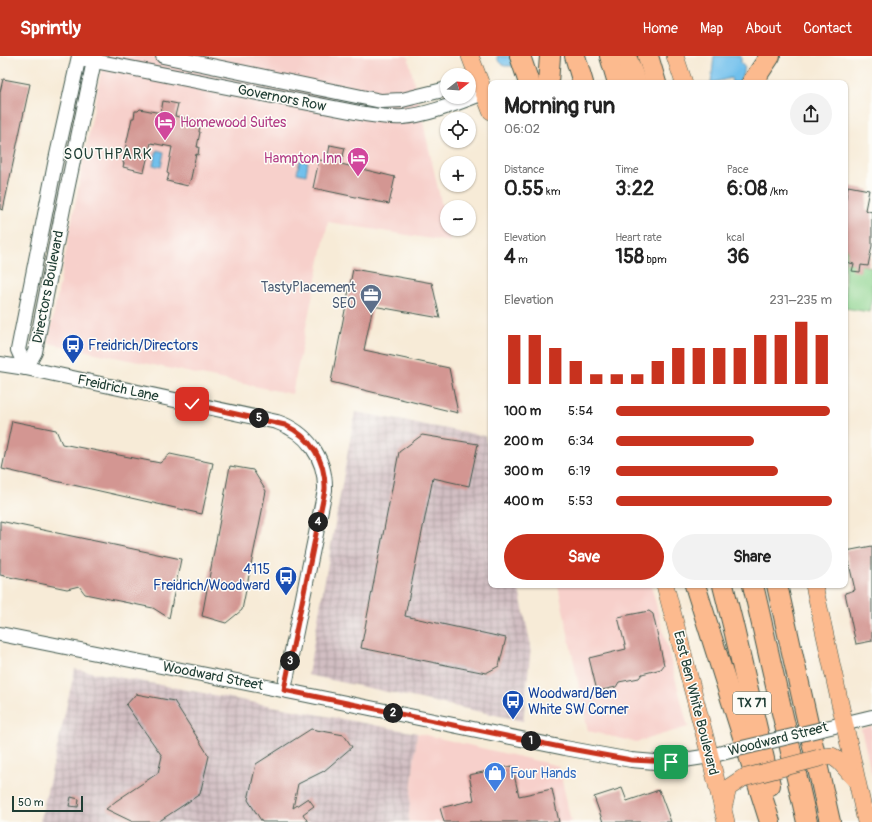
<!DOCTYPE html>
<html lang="en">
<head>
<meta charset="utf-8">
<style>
	body { margin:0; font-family:Pangolin,sans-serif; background:#f2f2f2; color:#222; height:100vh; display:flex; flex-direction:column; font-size:15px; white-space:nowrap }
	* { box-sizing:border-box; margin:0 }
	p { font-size:13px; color:#767676 }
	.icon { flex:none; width:22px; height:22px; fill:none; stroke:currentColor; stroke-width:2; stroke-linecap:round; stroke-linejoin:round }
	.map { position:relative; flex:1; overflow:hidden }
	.drawer { position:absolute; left:488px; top:24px; width:360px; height:508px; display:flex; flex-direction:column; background:#fff; border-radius:8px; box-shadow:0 1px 3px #0004 }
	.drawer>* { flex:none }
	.needle { width:26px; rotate:73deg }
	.buttons { position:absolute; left:440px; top:12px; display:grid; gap:8px }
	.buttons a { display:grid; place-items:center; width:36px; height:36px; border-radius:50%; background:#fff; box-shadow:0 1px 3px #0004; font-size:20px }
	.scale { position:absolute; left:12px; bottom:10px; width:71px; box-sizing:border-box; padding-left:4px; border:2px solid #1f3d34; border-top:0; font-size:11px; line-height:14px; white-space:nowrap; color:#1f3d34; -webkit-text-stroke:3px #fdfcf7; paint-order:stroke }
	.pin { position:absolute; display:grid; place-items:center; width:34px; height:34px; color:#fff; margin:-17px; border-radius:8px; box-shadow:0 2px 6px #0006 }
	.km { position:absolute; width:20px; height:20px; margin:-10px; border-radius:50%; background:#222; color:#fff; font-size:11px; line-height:20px; text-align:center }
	.round { display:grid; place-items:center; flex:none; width:42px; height:42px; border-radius:21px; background:#f2f2f2 }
	.head { display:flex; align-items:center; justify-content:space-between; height:68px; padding:0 16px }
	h1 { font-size:22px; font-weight:700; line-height:30px }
	.figures { display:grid; grid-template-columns:repeat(3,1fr); gap:6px; height:68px; padding:4px 16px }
	.figures div { display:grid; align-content:center }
	.figures b { font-size:20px; font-weight:700 }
	.figures small { font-size:11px; font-weight:400 }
	.figures p { font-size:11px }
	.chart { height:112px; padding:8px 16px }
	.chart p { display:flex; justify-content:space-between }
	.chart svg { width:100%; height:72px; margin-top:4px; stroke:#c8321e; stroke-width:6 }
	.primary-button { display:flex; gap:8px; margin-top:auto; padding:8px 16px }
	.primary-button a { flex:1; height:46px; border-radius:24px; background:#c8321e; color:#fff; font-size:16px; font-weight:700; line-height:46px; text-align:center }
	.primary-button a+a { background:#f2f2f2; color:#222 }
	ul { padding:0 16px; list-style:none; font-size:13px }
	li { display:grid; grid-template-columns:64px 48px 1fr; align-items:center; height:30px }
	li i { height:10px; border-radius:5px; background:#c8321e }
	header { display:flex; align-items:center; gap:24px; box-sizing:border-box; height:56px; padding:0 20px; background:#c8321e; color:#fff }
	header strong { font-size:19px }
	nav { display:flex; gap:22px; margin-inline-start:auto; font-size:14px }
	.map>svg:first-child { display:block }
	.built { fill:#f7d0cb }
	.industrial { fill:url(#industrial-grid) }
	.green { fill:#8cd38e; stroke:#568861 }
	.water { fill:#71c0ec; stroke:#487e90 }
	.building { fill:#d39692 }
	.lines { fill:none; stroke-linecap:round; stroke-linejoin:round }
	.minor-casing { stroke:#3f574c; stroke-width:16 }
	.major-casing { stroke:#3f574c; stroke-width:18 }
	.highway-casing { stroke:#3f574c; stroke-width:22 }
	.minor { stroke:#fff; stroke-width:14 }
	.major { stroke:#fcba8e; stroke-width:17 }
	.highway { stroke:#fcba8e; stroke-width:20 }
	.minor-bridge-casing { stroke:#3f574c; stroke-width:16; stroke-linecap:butt }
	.major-bridge-casing { stroke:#3f574c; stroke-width:18; stroke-linecap:butt }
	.minor-bridge { stroke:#fff; stroke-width:14 }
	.major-bridge { stroke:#fcba8e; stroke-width:17 }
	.route-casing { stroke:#fff; stroke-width:8 }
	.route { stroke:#c8321e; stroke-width:5 }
	.labels { text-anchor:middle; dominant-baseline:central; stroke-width:3; stroke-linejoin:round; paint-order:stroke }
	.shield { fill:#fdfcf7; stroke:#62766e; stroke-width:1 }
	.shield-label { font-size:13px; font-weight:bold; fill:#1f3d34 }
	.street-label { font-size:14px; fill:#1f3d34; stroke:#fdfcf7 }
	.hotel-label { font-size:14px; fill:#b23c85; stroke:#fdfcf7; text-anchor:start }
	.service-label { font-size:14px; fill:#4e5e75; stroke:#fdfcf7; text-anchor:end }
	.transit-label { font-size:14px; fill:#164399; stroke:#fdfcf7; text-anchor:start }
	.shop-label { font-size:14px; fill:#366cbe; stroke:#fdfcf7; text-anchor:start }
	.neighbourhood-label { font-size:15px; letter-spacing:1px; fill:#1f3d34; stroke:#fdfcf7 }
</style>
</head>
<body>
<header>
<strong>Sprintly</strong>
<nav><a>Home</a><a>Map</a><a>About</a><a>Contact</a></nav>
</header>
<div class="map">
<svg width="872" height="766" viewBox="0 0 872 766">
	<defs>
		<pattern id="industrial-grid" width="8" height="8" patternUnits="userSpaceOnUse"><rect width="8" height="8" fill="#d2bec2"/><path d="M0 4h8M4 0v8" fill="none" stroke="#aa9c9e"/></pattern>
	</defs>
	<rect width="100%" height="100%" fill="#fdfcf7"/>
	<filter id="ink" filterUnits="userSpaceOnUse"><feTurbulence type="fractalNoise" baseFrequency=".025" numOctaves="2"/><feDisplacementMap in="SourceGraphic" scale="8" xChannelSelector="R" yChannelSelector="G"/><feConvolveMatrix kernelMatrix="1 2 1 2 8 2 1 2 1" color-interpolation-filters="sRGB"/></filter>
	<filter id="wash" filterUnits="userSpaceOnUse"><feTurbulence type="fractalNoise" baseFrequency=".012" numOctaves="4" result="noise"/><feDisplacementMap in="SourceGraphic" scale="16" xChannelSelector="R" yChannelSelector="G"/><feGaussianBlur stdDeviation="0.9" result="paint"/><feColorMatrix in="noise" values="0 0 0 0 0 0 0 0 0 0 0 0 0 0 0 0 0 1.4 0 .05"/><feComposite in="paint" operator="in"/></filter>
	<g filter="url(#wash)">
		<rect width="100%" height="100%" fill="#f7ebd7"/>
		<g class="built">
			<path d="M104,0H408L450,186L328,166L292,338L48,287Z"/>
			<path d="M558,529H651L688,671L636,686L588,675Z"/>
			<path d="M872,670V720L861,673Z"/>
			<path d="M417,677L559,710L571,766H408Z"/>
		</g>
		<g class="industrial">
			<path d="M355,356L485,380L491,408V529H518L531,590L523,665L308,619Z"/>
			<path d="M75,613L417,677L408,766H40Z"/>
		</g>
		<path class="green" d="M845,192L848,193L846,206L872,211V241L869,256L845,252Z"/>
		<g class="water">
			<path d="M497,0H523L515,10H504L498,4Z"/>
			<path d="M714,0H741V7L745,12L739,27H732L731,22L711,27Z"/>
			<path d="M157,94L164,96L161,111L153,109Z"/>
			<path d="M300,104L308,106L306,119L297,117Z"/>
		</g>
		<g id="blocks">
			<g class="building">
				<path d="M3,23L30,28L3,154L0,153V36Z"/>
				<path d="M163,45L178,48L175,60L197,65V68H200L199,76H200L197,91H199L198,99L196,98L191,122L188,130L167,125L169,118L167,117L172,91L151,87L144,116L123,111L124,107H123L125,94L132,62H134L135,55H138L140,53L161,57Z"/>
				<path d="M330,89L345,92L341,108L395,121L389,148L313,132L319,104L327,105Z"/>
				<path d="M848,130L869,134L865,154L872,156V190L868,210L861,209L860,216L852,215L854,208L846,206L848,193L845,192V147Z"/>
				<path d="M353,213L432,227L440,262L373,250L364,294L449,312L458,357L331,326Z"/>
				<path d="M12,365L56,374L62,388L160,407L170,398L213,407L202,458L2,413Z"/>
				<path d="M422,379L478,388L469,430L433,422L405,560L506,582L499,610L486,617L361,592L399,396Z"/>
				<path d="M230,410L253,414L266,435L242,554L226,567L202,560Z"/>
				<path d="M0,465L181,503L169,562L153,552L85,538L79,530L67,533L0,519Z"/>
				<path d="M872,490V585L856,588L845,537L855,534L846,495Z"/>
				<path d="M649,555L653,558L664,609L661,613L642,618L639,622L619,626L616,631L597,635L589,602L626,593L618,561Z"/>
				<path d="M136,638L174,645L209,700L200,738L158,766H133L106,753L116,745L158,717L162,700L126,649Z"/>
				<path d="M311,673L344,679L352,691L324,715L298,728L293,752L308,742L314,750L303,758L308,766H262L248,744L256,708Z"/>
				<path d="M512,710L519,740L552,733L559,766H444L440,752L474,744L469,719Z"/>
				<path d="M622,732L627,745L659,734L671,766H603L594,741Z"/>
				<path d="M71,741L79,743L78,751L69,750Z"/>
			</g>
		</g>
	</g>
	<g filter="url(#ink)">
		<use href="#blocks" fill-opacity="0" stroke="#3f574c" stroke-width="1"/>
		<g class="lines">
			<g class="minor-casing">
				<g id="minor">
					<path d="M163,0L381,45L402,44L447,33"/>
					<path d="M79,2L365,58C378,60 390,62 403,61C429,59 459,46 484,37"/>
					<path d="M0,308L26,312L277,366C307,376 326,402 325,434L284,634"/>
					<path d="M26,312L35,296L63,153L95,0"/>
					<path d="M26,312L18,294L55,108L79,0"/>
					<path d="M0,578L297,637L565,692L631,704L655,706H671L710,700L734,694"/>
					<path d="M822,673L872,661"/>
				</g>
			</g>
			<g class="major-casing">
				<g id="major">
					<path d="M470,0L491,55"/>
					<path d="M675,0L684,27"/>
					<path d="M665,529L710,700L726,766"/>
					<path d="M814,529L866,766"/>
					<path d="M823,701L832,700L840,706L856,724"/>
					<path d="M723,753L728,732L743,722"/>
				</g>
			</g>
			<g class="highway-casing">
				<g id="highway">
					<path d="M520,0L529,27"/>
					<path d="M575,0L583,27"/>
					<path d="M610,0L618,27"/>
					<path d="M626,0L636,27"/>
					<path d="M648,0L656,27"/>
					<path d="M548,27L550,0"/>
					<path d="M752,27L770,0"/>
					<path d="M695,529L770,766"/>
					<path d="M723,529L733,569L770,729"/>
					<path d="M753,529L807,766"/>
					<path d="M777,529L830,766"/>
				</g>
			</g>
			<use href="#minor" class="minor"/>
			<use href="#major" class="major"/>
			<use href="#highway" class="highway"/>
			<g class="minor-bridge-casing">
				<path id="minor-bridge" d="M734,694L822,673"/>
			</g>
			<g class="major-bridge-casing">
				<path id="major-bridge" d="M743,722L823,701"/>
			</g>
			<use href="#minor-bridge" class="minor-bridge"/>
			<use href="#major-bridge" class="major-bridge"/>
		</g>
	</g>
	<g class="lines" filter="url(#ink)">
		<g class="route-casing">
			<path id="route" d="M192,348L285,369C311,381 326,405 325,434L284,634L565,692L631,704L671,706"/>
		</g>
		<use href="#route" class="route"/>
	</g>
	<defs>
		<g id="hotel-pin" transform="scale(1.15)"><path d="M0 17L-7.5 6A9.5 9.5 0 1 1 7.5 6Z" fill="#d1479c" stroke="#fdfcf7"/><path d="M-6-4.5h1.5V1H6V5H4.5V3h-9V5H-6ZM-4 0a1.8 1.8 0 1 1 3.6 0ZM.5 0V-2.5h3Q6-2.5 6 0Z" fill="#fff"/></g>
		<g id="office-pin" transform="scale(1.15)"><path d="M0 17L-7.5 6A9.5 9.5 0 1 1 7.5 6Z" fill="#5c6f8a" stroke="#fdfcf7"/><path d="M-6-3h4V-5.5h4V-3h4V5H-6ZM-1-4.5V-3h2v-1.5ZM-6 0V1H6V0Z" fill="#fff"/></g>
		<g id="bus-pin" transform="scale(1.15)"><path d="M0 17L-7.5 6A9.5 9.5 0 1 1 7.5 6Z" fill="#1a4fb4" stroke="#fdfcf7"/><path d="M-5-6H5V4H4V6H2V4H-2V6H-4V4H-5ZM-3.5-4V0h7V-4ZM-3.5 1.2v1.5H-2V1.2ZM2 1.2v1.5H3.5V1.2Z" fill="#fff"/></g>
		<g id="shop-pin" transform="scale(1.15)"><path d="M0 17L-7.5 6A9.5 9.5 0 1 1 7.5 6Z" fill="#3f7fe0" stroke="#fdfcf7"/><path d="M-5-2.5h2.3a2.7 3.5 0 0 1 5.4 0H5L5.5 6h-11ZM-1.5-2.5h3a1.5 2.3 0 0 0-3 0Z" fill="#fff"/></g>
	</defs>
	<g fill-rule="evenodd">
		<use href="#hotel-pin" x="165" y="66"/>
		<use href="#hotel-pin" x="358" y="102"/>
		<use href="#office-pin" x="371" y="239"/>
		<use href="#bus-pin" x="73" y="289"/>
		<use href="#bus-pin" x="286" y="521"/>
		<use href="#bus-pin" x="513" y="645"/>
		<use href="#shop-pin" x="495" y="717"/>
	</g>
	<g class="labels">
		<rect class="shield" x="733" y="636" width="38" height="22" rx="3"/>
		<g class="shield-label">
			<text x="752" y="647">TX 71</text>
		</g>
		<g class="street-label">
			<text transform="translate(282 42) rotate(11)">Governors Row</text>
			<text transform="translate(48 231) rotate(-79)">Directors Boulevard</text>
			<text transform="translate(118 332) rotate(12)">Freidrich Lane</text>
			<text transform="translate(213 620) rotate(11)">Woodward Street</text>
			<text transform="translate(696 647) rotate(76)">East Ben White Boulevard</text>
			<text transform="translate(778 683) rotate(-14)">Woodward Street</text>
		</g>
		<g class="hotel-label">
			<text x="180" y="66">Homewood Suites</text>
			<text x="342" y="102" text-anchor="end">Hampton Inn</text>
		</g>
		<g class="service-label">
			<text x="356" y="231">TastyPlacement<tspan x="356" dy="16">SEO</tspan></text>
		</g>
		<g class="transit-label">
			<text x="88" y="289">Freidrich/Directors</text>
			<text x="270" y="513" text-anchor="end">4115<tspan x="270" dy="16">Freidrich/Woodward</tspan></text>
			<text x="528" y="637">Woodward/Ben<tspan x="528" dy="16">White SW Corner</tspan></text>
		</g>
		<g class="shop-label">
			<text x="510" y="717">Four Hands</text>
		</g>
		<g class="neighbourhood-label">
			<text x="108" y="98">SOUTHPARK</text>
		</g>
	</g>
</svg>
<div class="buttons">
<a><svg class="needle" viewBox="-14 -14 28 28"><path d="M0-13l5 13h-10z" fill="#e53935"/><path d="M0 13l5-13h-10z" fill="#767676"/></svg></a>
<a><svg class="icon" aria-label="locate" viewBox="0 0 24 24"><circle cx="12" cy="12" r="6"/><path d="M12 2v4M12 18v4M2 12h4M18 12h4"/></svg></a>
<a>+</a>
<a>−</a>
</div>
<div class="scale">50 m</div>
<div class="pin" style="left:671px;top:706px;background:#1e9e55"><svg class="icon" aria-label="arrive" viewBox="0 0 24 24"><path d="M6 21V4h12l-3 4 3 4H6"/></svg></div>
<div class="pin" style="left:192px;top:348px;background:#d93025"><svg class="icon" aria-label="check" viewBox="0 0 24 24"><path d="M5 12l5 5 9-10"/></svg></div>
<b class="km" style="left:531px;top:685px">1</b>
<b class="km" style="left:393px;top:657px">2</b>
<b class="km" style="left:290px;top:605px">3</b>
<b class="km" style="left:318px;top:466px">4</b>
<b class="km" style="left:259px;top:362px">5</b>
<section class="drawer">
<div class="head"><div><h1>Morning run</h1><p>06:02</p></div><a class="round"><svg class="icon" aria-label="share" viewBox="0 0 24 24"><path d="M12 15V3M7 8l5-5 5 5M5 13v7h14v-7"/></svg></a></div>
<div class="figures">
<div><p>Distance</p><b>0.55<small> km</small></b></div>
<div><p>Time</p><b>3:22</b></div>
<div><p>Pace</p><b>6:08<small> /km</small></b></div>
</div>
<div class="figures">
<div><p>Elevation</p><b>4<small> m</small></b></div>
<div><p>Heart rate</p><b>158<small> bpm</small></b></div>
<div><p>kcal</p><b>36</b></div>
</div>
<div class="chart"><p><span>Elevation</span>231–235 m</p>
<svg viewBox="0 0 160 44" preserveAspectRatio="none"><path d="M5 44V14M15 44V14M25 44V22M35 44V30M45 44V38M55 44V38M65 44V38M75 44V30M85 44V22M95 44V22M105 44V22M115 44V22M125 44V14M135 44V14M145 44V6M155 44V14"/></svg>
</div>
<ul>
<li><b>100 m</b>5:54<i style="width:99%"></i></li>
<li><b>200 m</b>6:34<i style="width:64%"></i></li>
<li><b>300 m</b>6:19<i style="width:75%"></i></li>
<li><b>400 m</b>5:53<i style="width:100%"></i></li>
</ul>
<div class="primary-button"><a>Save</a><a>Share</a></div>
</section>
</div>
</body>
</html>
